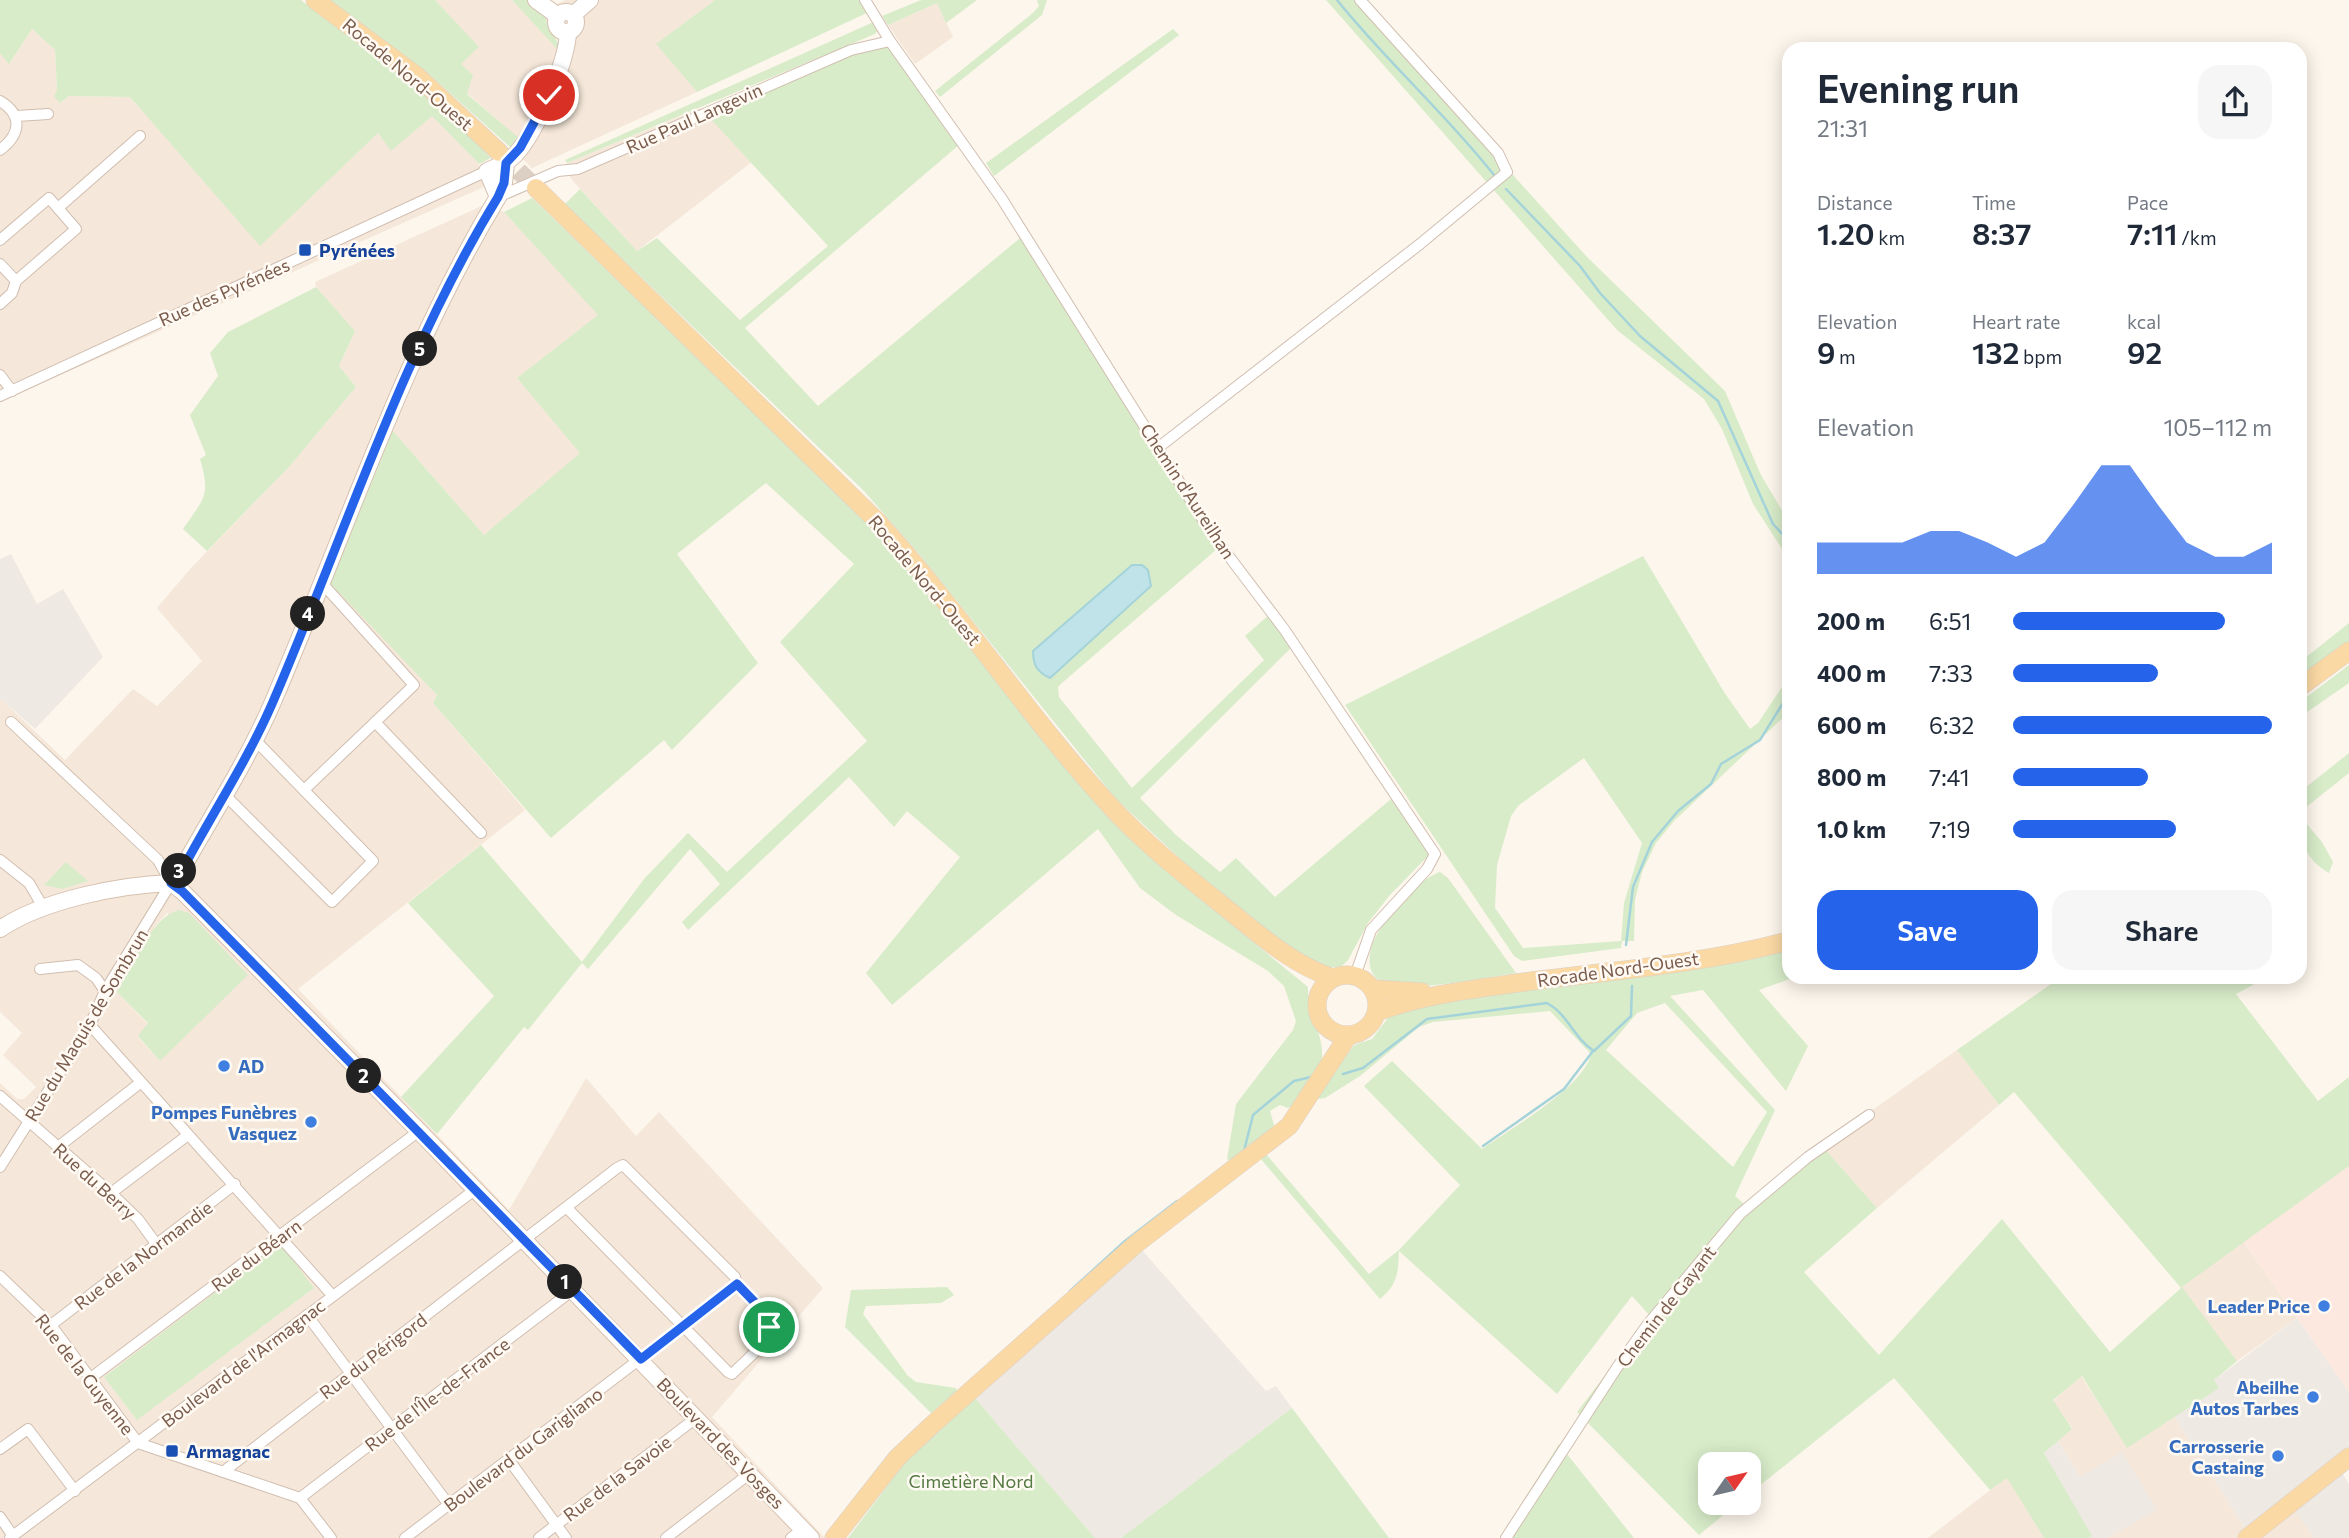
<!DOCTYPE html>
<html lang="en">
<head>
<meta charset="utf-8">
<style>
	body { margin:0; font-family:Commissioner,sans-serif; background:#f6f6f7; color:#1f2937; height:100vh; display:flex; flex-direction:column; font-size:26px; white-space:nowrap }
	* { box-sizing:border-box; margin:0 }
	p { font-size:23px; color:#747a83 }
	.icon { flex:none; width:38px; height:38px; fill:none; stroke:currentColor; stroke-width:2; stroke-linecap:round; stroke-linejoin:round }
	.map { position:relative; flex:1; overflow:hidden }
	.details { position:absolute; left:1782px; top:42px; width:525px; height:942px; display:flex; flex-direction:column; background:#fff; border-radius:21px; box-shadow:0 4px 18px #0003 }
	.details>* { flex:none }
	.needle { width:46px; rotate:56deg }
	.tools { position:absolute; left:1698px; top:1452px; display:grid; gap:14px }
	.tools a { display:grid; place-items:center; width:63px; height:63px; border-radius:14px; background:#fff; box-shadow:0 4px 18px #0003; font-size:35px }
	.pin { position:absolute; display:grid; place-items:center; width:60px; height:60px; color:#fff; margin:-30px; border:4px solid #fff; border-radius:50%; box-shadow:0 2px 7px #0007 }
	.km { position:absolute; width:35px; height:35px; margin:-18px; border-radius:50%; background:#222; color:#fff; font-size:19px; line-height:35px; text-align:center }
	.round { display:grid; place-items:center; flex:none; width:74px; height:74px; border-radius:21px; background:#f6f6f7 }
	.overview { display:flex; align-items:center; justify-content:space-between; height:119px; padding:0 35px }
	h1 { font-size:38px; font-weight:600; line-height:52px }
	.figures { display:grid; grid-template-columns:repeat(3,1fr); gap:10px; height:119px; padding:7px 35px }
	.figures div { display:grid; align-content:center }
	.figures b { font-size:30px; font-weight:600 }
	.figures small { font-size:19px; font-weight:400 }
	.figures p { font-size:19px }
	.chart { height:196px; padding:14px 35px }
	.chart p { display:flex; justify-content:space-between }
	.chart svg { width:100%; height:126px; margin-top:7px; fill:#2563eb; opacity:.7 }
	.primary-button { display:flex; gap:14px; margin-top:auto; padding:14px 35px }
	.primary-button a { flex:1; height:80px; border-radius:21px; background:#2563eb; color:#fff; font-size:28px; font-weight:600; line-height:80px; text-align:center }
	.primary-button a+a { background:#f6f6f7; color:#1f2937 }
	ul { padding:0 35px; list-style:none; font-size:23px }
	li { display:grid; grid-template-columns:112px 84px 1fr; align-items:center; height:52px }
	li i { height:18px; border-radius:9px; background:#2563eb }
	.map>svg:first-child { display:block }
	.residential { fill:#f5e8da; fill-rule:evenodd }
	.commercial { fill:#fde8e0 }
	.industrial { fill:#efe9e4 }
	.green { fill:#d8ecc9; fill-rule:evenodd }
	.water { fill:#bfe3e8; stroke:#a5d3da; stroke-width:2 }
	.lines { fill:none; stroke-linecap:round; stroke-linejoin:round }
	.stream { stroke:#a5d3da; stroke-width:2.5 }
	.primary-tunnel { stroke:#dcd0c4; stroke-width:18; stroke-dasharray:18 9; stroke-linecap:butt }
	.minor-casing { stroke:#d1beb0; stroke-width:12 }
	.secondary-casing { stroke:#d6c0b0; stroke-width:18 }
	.primary-casing { stroke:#dad1cd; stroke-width:19 }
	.minor { stroke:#fff; stroke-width:10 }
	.secondary { stroke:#fff; stroke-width:16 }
	.primary { stroke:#fbd9a5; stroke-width:18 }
	.route-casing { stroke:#fff; stroke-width:14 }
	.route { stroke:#2563eb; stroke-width:9 }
	.transit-dot { fill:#1a4fb4; stroke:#fffaf3; stroke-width:2.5 }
	.shop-dot { fill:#3f7fe0; stroke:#fffaf3; stroke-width:2.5 }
	.labels { text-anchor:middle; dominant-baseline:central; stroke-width:5; stroke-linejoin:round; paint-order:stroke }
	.street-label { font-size:18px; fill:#7a5c4d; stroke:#fffaf3 }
	.transit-label { font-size:18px; font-weight:bold; fill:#164399; stroke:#fffaf3; text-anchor:start }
	.shop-label { font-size:18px; font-weight:bold; fill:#366cbe; stroke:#fffaf3; text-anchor:end }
	.park-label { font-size:18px; fill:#537a41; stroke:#fffaf3 }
</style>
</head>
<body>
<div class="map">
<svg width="2349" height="1538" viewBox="0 0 2349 1538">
	<rect width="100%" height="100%" fill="#fdf6ec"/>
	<g class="residential">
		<path d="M435,0H512L561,52L560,43L544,17L554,5L566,0H715L657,44L697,92L532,168L511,148L519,139L467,93L460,64L478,47Z"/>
		<path d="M937,3L953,37L915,64L888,25Z"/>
		<path d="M32,29L55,50L57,90L61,103L69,96L130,97L260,245L378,133L391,150L432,115L479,164L484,187L0,402V53L10,63Z"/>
		<path d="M700,108L753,161L637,251L573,181L567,172V163Z"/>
		<path d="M486,204L504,212L599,315L517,378L581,453L484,535L392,430L330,582L437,695L433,703L525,810L298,989L509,1210L586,1078L636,1136L659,1112L823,1288L712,1417L825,1538H0V1083L17,1099H24L36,1087L3,1055L22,1033L0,1012V698L65,760L133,689L157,706L202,661L157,608L191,568L289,467L356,387L339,366L355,331L316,287L315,282ZM168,912L160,1061L138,1037L148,1024L117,992L156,925ZM280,1244L314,1288L137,1419L104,1377Z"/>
		<path d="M1957,1050L1999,1105L1877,1208L1822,1146Z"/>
		<path d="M2243,1241L2297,1318L2237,1361L2181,1288Z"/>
		<path d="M2081,1376L2127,1447L2174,1416L2251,1538H2107L2157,1509L2080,1477L2058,1441L2072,1428L2053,1401Z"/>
		<path d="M2007,1477L2044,1538H1928Z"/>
		<path d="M2295,1509L2314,1538H2257Z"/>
	</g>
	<path class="commercial" d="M2349,1166V1392L2243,1241Z"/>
	<g class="industrial">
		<path d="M11,554L37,604L63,589L103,657L35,729L0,698V559Z"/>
		<path d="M1141,1249L1266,1391L1276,1386L1292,1408L1121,1538H1095L975,1398Z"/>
		<path d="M2297,1318L2349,1392V1468L2343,1474L2349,1484V1538H2314L2294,1509L2251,1538L2174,1416L2219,1388L2214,1380Z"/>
		<path d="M2058,1441L2080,1477L2122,1452L2157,1510L2107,1538H2089L2091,1536L2044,1453Z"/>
	</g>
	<g class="green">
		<path d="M0,0H301L439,104L491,158L479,164L432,116L391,151L378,133L260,246L130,97L69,96L60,103L54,96L57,90L55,50L32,29L9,64L0,53Z"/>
		<path d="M330,0H435L479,47L461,64L473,75L467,94L520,139L511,148L431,76Z"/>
		<path d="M512,0H527L546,15C544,28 560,38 561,53Z"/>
		<path d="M715,0H869V12L697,92L656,44Z"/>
		<path d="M921,0H977L946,23L937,3L888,25L882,16Z"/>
		<path d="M1037,0H1047L1042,15L940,97L935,91L1033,13L1039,6Z"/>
		<path d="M1326,0H1355L1587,257L1725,391L1760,473L1788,521V558L1753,504L1722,429L1704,399L1617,330Z"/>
		<path d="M878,20L879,29L875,34L567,163L565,160Z"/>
		<path d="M1173,29L1179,35L994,176L986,163Z"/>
		<path d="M872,46L888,47L960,144L745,328L818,406L1020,238L1217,549L1062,683L1058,687L1059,697L1132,788L1264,660L1245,636L1270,614L1292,647L1140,798L1176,835L1220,872L1236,858L1275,897L1391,799L1430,854L1389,896L1368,923L1348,960L1341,967L1315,968L1203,880L1116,799L920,555L863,490L565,204L580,189L637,251L657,238L740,320L828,246L708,116ZM1132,565L1033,663V651Z"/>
		<path d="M532,198L827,483L898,556L1110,819L1170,874L1308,987C1307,1012 1327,1040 1321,1063C1316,1077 1302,1093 1294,1105L1288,1108L1280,1105L1270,1111L1274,1125L1272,1130L1232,1163L1227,1159L1236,1104L1293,1030L1296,1021L1284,986L1268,971L1176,915L1140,888L1098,829L892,1005L866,973L960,857L907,811L894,827L849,777L688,930L682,922L720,884L690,849L588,969L582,963L528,1030L524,1027L437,1134L401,1097L494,996L408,903L481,845L582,962L644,879L688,833L727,872L867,741L780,642L854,564L766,483L677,554L758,663L672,750L664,740L551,838L433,703L437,695L329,582L392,430L484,535L580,453L517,378L598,315L504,212Z"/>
		<path d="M316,287L355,331L339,366L356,387L289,467L207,551L183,529C204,498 211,497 200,459L206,455L190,415L218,376L210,353L228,332Z"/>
		<path d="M1643,556L1724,692L1750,729L1758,723L1788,678V713L1674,821L1656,843L1642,872L1635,900L1634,941H1622L1621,948L1522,961L1514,956L1345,705ZM1584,758L1642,843L1624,903L1621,941L1523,948L1495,908L1497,865L1511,816L1519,805Z"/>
		<path d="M2349,623V644L2300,680V662Z"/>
		<path d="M2349,665V683L2300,717V702Z"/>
		<path d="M2349,753V773L2300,812V792Z"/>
		<path d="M2300,816L2322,842L2333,862L2329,873C2306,860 2299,841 2300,816Z"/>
		<path d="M66,862L88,881L62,889L44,885Z"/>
		<path d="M1440,872L1448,878L1516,973C1490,977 1403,994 1383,983C1340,958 1412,881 1440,872Z"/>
		<path d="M179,910L189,913L248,975L160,1061L138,1036L148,1023L117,992C130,969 152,916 179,910Z"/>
		<path d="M1788,950V976L1795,977L1759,990L1808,1046L1786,1091L1703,990L1670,996L1775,1110L1735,1196L1750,1209L1822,1146L1877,1208L1804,1272L1879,1355L2002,1219L2110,1352L2181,1288L2014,1092L1999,1105L1957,1050L2061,977H2251L2253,985L2236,994L2318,1101L2349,1077V1166L2182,1287L2237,1361L2214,1380L2219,1388L2127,1448L2082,1376L2053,1400L2072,1429L2044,1453L2092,1536L2089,1538H2044L2007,1478L1990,1490L1894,1378L1748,1495V1465H1710V1503H1738L1699,1535L1577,1412L1650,1316L1632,1296L1557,1394L1399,1251C1398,1273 1398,1284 1380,1299L1260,1158L1266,1154L1369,1274L1399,1250L1460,1185L1364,1086L1392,1061L1482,1149C1510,1129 1584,1087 1591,1054L1550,1011L1433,1022L1419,1027L1360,1076L1325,1098L1319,1099L1318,1095L1354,1045L1372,1039L1390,1015L1464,997L1733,963ZM1665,1003L1767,1112L1733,1167L1606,1050L1637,1013Z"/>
		<path d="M280,1243L314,1288L137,1420L104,1377Z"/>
		<path d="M947,1287L954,1295L941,1303L866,1306L863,1314L908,1376L916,1382L956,1388L957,1391L931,1413L845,1327L851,1290Z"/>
		<path d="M975,1398L1095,1538H848L909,1457Z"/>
		<path d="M1292,1408L1389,1538H1121Z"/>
		<path d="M1559,1444L1634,1538H1500Z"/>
	</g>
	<path class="water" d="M1132,565H1142L1148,570L1151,586L1050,678C1037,672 1033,665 1033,651Z"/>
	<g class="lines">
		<g class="stream">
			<path d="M1337,0C1386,61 1445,113 1494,175"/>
			<path d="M1506,189L1580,266L1600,293L1640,336L1718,401L1773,524L1788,540"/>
			<path d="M1626,945L1633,887L1652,842L1678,811L1711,784L1721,764L1760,740L1788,695"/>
			<path d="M1343,1074L1363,1068L1427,1019L1547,1003C1568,1014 1574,1039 1594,1051L1631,1016L1632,986"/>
			<path d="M1483,1146L1564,1089L1593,1051"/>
			<path d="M1244,1151L1253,1115L1294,1081L1311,1077"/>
			<path d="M1070,1291L1125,1241L1177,1201"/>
		</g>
		<path class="primary-tunnel" d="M499,152L536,188"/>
		<g class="minor-casing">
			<g id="minor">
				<path d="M865,0L890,41L1002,199L1212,534L1284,629L1435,854L1427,869L1371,930L1355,976"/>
				<path d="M0,101C23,115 21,134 0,150"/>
				<path d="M17,116L48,114"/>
				<path d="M498,197L558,171L578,169L851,50L890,41"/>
				<path d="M58,208L140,136"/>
				<path d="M0,240L49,198L76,229L16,281L0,264"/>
				<path d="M0,304L12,293L16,281"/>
				<path d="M0,375L12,391"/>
				<path d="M0,396L487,171"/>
				<path d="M1159,447L1420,244L1507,172L1498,153L1360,0"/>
				<path d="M375,722L481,833"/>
				<path d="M304,790L414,685L321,582"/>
				<path d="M224,794L332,902L373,861L254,739"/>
				<path d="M0,860L29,883L43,907"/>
				<path d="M40,969L78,965L96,978L105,991"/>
				<path d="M90,1025L332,1295"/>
				<path d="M0,1096L111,1193L138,1219L157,1245"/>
				<path d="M58,1147L140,1083"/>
				<path d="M0,1167L90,1025L105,991L171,883L158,860L11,722"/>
				<path d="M111,1193L188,1135"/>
				<path d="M0,1276L51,1325L138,1443L300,1498L331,1538"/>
				<path d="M307,1315L449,1505"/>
				<path d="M51,1325L235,1184"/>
				<path d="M92,1377L419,1131"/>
				<path d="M0,1449L28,1429L75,1491"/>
				<path d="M509,1460L566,1538"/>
				<path d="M223,1472L617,1168L623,1165L735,1277L737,1285L772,1320L757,1339L754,1353L732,1374L728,1372L567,1208"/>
				<path d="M300,1498L573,1290"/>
				<path d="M0,1517L13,1536"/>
				<path d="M10,1538L476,1189"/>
				<path d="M405,1538L737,1285"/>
				<path d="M539,1538L696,1418"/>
				<path d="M666,1538L749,1474"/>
				<path d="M791,1538L803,1529"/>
				<path d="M1506,1538L1616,1369L1648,1324L1740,1214L1808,1157L1869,1115"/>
			</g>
		</g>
		<g class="secondary-casing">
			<g id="secondary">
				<path d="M536,0L558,16"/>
				<circle cx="566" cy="22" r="10"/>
				<path d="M574,14L590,0"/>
				<path d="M498,197L487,171C497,167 507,163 515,155C536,132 567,63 568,32"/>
				<path d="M171,883L182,891L419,1131L811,1538"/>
				<path d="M171,883L186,862C215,811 248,759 272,704C345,535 402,356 498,197L504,183L506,163"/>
				<path d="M0,929C43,900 119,885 171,883"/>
			</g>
		</g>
		<g class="primary-casing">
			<g id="primary">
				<path d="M315,0L417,76L499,152"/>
				<path d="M536,188L878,522C962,614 1030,720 1115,811C1150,848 1191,880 1231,912C1263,938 1294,965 1333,978"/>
				<path d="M2300,687L2349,651"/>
				<circle cx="1347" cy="1005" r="30"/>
				<path d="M1373,989L1422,992"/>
				<path d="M1377,1012C1425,994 1474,989 1524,982C1611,971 1703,964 1788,941"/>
				<path d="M834,1538L897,1458L932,1425L1136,1244L1289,1126L1348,1036"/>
				<path d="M2247,1538L2349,1457"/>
			</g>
		</g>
		<use href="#minor" class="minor"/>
		<use href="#secondary" class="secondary"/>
		<use href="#primary" class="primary"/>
	</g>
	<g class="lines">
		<g class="route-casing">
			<path id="route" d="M549,95L520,148L506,163L504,183L498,197C401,355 345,535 272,704C248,759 214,811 186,863L171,883L182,891L641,1359L737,1284L772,1320L769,1327"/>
		</g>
		<use href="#route" class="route"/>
	</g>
	<g class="transit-dot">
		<rect x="298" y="243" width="14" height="14" rx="3.5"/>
		<rect x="165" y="1444" width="14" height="14" rx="3.5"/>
	</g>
	<g class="shop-dot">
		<circle cx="224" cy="1066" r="7"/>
		<circle cx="311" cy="1122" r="7"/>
		<circle cx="2324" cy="1306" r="7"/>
		<circle cx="2313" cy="1397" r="7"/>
		<circle cx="2278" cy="1456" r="7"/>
	</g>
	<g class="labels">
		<g class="street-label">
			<text transform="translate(408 74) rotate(40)">Rocade Nord-Ouest</text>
			<text transform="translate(694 118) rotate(-24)">Rue Paul Langevin</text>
			<text transform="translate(224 292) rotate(-24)">Rue des Pyrénées</text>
			<text transform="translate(1188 491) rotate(57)">Chemin d'Aureilhan</text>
			<text transform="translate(925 580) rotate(50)">Rocade Nord-Ouest</text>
			<text transform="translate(1618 969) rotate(-8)">Rocade Nord-Ouest</text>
			<text transform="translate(86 1025) rotate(-59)">Rue du Maquis de Sombrun</text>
			<text transform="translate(95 1181) rotate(42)">Rue du Berry</text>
			<text transform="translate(143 1255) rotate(-37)">Rue de la Normandie</text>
			<text transform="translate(256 1255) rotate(-37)">Rue du Béarn</text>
			<text transform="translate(1666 1306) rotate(-52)">Chemin de Gayant</text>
			<text transform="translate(373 1356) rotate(-37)">Rue du Périgord</text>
			<text transform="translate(243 1363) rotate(-37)">Boulevard de l'Armagnac</text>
			<text transform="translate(85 1374) rotate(52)">Rue de la Guyenne</text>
			<text transform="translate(437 1394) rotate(-37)">Rue de l'Île-de-France</text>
			<text transform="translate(721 1443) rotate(46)">Boulevard des Vosges</text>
			<text transform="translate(523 1449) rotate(-37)">Boulevard du Garigliano</text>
			<text transform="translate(617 1478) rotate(-37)">Rue de la Savoie</text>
		</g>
		<g class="transit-label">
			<text x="319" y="250">Pyrénées</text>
			<text x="186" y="1451">Armagnac</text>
		</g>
		<g class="shop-label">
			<text x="238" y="1066" text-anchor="start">AD</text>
			<text x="297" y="1112">Pompes Funèbres<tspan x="297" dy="21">Vasquez</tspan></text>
			<text x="2310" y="1306">Leader Price</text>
			<text x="2299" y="1387">Abeilhe<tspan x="2299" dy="21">Autos Tarbes</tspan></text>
			<text x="2264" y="1446">Carrosserie<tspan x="2264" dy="21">Castaing</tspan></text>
		</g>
		<g class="park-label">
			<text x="971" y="1481">Cimetière Nord</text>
		</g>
	</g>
</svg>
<div class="tools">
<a><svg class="needle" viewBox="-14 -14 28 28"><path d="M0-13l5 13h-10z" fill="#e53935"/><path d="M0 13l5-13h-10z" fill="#747a83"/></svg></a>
</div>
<div class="pin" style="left:769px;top:1327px;background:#1e9e55"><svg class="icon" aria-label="arrive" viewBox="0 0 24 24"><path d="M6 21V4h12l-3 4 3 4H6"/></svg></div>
<div class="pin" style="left:549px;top:95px;background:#d93025"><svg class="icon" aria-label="check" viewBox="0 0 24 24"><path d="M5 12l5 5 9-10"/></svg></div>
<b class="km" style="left:565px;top:1282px">1</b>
<b class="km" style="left:364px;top:1076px">2</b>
<b class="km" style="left:179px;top:871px">3</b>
<b class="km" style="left:308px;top:614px">4</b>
<b class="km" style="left:420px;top:349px">5</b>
<section class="details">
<div class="overview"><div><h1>Evening run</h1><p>21:31</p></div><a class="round"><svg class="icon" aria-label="share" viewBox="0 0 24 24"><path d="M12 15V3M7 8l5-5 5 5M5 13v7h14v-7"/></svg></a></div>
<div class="figures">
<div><p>Distance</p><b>1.20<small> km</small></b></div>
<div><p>Time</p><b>8:37</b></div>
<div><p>Pace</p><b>7:11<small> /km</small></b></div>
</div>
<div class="figures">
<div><p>Elevation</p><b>9<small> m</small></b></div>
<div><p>Heart rate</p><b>132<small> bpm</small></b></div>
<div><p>kcal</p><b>92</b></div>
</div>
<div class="chart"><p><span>Elevation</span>105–112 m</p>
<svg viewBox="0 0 160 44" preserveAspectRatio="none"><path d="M0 44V33L10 33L20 33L30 33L40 29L50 29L60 33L70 38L80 33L90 20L100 6L110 6L120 20L130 33L140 38L150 38L160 33V44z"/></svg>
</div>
<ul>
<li><b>200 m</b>6:51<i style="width:82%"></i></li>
<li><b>400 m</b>7:33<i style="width:56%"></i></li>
<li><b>600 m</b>6:32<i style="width:100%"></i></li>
<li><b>800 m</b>7:41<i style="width:52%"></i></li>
<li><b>1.0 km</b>7:19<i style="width:63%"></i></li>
</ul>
<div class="primary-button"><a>Save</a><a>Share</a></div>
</section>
</div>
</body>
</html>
